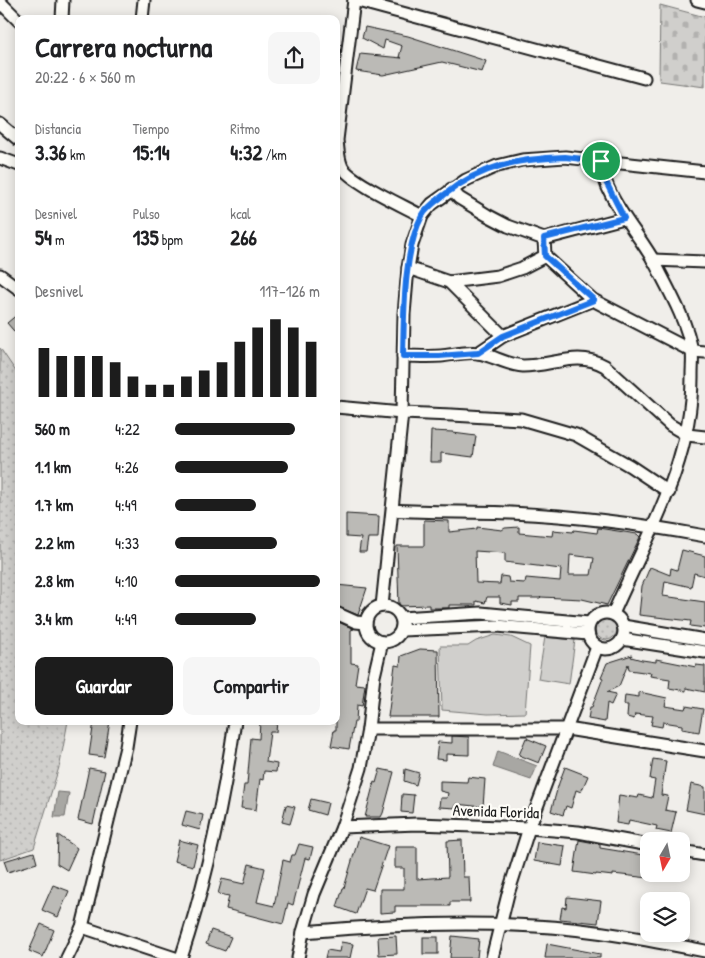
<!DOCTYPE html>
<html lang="es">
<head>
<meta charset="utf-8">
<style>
	body { margin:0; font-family:"Patrick Hand",sans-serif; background:#f6f6f6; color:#202124; height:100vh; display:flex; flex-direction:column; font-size:19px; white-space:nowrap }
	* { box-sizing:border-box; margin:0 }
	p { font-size:16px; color:#757577 }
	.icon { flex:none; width:28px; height:28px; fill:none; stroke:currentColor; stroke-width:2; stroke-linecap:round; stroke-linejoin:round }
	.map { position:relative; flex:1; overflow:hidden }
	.panel { position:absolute; left:15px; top:15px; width:325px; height:710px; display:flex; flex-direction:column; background:#fff; border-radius:10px; box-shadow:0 2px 12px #0003 }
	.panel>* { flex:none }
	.needle { width:32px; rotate:189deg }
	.buttons { position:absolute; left:640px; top:832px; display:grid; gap:10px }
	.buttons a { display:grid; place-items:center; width:50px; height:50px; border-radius:10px; background:#fff; box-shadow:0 2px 12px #0003; font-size:25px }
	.pin { position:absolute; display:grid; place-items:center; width:42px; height:42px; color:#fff; margin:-21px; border:2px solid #fff; border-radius:50%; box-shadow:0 1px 5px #0007 }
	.round { display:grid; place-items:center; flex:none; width:52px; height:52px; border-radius:10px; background:#f6f6f6 }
	.summary { display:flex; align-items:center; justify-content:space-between; height:85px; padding:0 20px }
	h1 { font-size:28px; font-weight:800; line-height:38px }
	.stats { display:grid; grid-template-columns:repeat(3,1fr); gap:8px; height:85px; padding:5px 20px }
	.stats div { display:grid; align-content:center }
	.stats b { font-size:21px; font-weight:800 }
	.stats small { font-size:14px; font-weight:400 }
	.stats p { font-size:14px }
	.chart { height:140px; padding:10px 20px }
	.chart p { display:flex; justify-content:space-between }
	.chart svg { width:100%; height:90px; margin-top:5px; stroke:#1c1c1c; stroke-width:6 }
	.primary-button { display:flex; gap:10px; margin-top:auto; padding:10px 20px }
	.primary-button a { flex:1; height:58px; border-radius:10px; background:#1c1c1c; color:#fff; font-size:20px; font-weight:800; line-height:58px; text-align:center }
	.primary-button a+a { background:#f6f6f6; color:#202124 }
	ul { padding:0 20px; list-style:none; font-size:16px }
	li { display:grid; grid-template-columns:80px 60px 1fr; align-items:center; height:38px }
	li i { height:12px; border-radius:6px; background:#1c1c1c }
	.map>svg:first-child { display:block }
	.grass { fill:url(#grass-dots); stroke:#767674 }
	.cemetery { fill:url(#cemetery-stones); stroke:#767674 }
	.pitch { fill:#d0cfcc; stroke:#767674 }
	.water { fill:#a8a7a3; stroke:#706f6d }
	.building { fill:#bbbab6; stroke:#1c1c1c; fill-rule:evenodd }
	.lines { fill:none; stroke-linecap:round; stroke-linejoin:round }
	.minor-casing { stroke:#1c1c1c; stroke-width:15 }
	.minor { stroke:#fdfcf7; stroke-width:11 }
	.route-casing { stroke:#fff; stroke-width:10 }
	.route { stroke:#1a73e8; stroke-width:6 }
	.labels { text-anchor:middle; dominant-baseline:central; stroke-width:4.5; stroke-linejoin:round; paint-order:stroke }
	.street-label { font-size:16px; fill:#1c1c1c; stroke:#fdfcf7 }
</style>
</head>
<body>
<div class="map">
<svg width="705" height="958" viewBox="0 0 705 958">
	<defs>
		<pattern id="grass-dots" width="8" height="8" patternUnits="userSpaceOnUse" patternTransform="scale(1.25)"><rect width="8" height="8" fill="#d0cfcc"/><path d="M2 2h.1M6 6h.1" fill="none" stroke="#b2b1af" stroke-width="1.8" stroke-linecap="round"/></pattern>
		<pattern id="cemetery-stones" width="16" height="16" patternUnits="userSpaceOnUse" patternTransform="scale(1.25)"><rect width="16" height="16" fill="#d0cfcc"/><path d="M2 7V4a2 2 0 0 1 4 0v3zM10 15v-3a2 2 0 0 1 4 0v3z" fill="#b2b1af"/></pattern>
	</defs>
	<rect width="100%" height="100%" fill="#f0eeea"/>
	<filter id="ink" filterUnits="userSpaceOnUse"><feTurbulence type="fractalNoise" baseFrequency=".02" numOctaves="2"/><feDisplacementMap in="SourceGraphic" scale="10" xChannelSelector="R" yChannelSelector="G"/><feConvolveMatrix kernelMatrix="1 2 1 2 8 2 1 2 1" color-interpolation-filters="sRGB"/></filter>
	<g filter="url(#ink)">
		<g class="grass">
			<path d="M0,348L19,376V721H68L60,764L34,848L0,860Z"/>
			<circle cx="606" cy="629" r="11"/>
		</g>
		<path class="cemetery" d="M660,5L705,17V87L660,81L659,79Z"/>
		<g class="pitch">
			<path d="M495,635L511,637L530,646L525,713L488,714L442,710L440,646H468L476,641Z"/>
			<path d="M545,637L575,640L569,684L538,679Z"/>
		</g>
		<g class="water">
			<path d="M498,751L537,766L531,780L493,767Z"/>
			<path d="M58,792L69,793L65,817H54Z"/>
		</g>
		<g class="building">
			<path d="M365,27L408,36L486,61L482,72L442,62L383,75L356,71L360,54L402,58L399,57L402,46L385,40L383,49L362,38Z"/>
			<path d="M19,313V337L7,323Z"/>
			<path d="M431,431L453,432V433L476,436L473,457L441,453V462H430Z"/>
			<path d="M346,514L379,516L378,538H368L366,552H359L361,538L346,537Z"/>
			<path d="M424,520L449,521V532L477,529V527L502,530L505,528L519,527V533L552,536L553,530L573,532L574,530L597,533L598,528L637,534L640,537L607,605L582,599L541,597L540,598H519V602H512V605L500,603V597H487L485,603L476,601V605H449V608H429V605L399,606L397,546H424ZM475,551L505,553V562L561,569L560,581L526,578L525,583L509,582L508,577L501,576L500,584L476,583ZM570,555L594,558L591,575H569Z"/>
			<path d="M682,550L705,556V576L694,573L691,587L665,581L663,596L705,602V628L690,626L691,621L639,615L642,586L650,567L670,575L671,568L677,570Z"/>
			<path d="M336,585L367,588L358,615L336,606Z"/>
			<path d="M336,621L354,629L351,630V663L358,664L355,684L365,685L362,706L357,705L356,722H354L349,749L331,746L334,730H336Z"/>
			<path d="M420,649L438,650L439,717H388L395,665L400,666L401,656Z"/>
			<path d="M632,655L631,657L642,660L656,662V659L696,667V665L705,666V692L686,688V691L669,688L670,679L650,676L651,673L629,670L628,664L619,686L607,692L616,694L611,705L607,703L605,722L588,719L590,707H592L603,678L601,677L607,663Z"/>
			<path d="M639,692L667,698L665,706L685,709L686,706L703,709L699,732L682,729V725L663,722L662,727L651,725L653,716L635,714L634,719L627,717L628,705H624L625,695L639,697Z"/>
			<path d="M94,721H110L104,757L89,755Z"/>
			<path d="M260,721H277L276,732H270L266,762L277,764L276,772L264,771L263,780L260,779L256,810L241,808L244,785H247L251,738L259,739Z"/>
			<path d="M452,736L469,737V755L446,754V760L436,759L438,742L452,743Z"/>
			<path d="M526,738L546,746L539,763L519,755Z"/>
			<path d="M653,759L666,761L661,795L668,796L665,810L676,812L671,833L656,830L657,826L629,820L628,825L616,823L619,795L638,798L639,795L652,798L655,780L650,779Z"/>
			<path d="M565,767L588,776L581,792L576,790L571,808L566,806L563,815L551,811L559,783Z"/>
			<path d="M89,768L105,771L93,824L78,820Z"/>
			<path d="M380,769L394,772L383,813L381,817H365L374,782L376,783Z"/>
			<path d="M405,769L419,773L416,785L404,781Z"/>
			<path d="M468,777L485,779L483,807L456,804V808L439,807L440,798H447L448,793L440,791V781L467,782Z"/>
			<path d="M691,784L705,787V814L686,810Z"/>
			<path d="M402,794L414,795L412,813L401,812Z"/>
			<path d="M311,799L328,803L325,815L308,810Z"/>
			<path d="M286,805L295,807L290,824L282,822Z"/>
			<path d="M186,811L203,815L200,830L182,825Z"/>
			<path d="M58,835L77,848L67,870L57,864Z"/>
			<path d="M359,837L388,846L373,890L365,888L356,914L337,907L343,888H344Z"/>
			<path d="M179,840L198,845L193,866L174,861Z"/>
			<path d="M462,840L463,877H469L470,902H450V906H395V912L380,913V889H404V868H395V847H417V879L448,877L447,841Z"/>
			<path d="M579,840L600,844V848L649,856V878L613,874V876L596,874V875L574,872Z"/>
			<path d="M537,842L565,846L562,866L534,861Z"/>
			<path d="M299,844L313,847L310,859L305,858L293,905L288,903L283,924L226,909L229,896L218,894L222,879L244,884L249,864L265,868L257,902L274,906L283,860L290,862L292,855H295Z"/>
			<path d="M34,852L37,863L8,872L4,861Z"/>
			<path d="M53,885L69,891L58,917L42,910Z"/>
			<path d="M567,897L601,901L598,923L560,919L562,907L566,908Z"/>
			<path d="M41,924L54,930L43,957L29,951Z"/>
			<path d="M211,930L231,937L225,951L206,944Z"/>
			<path d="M396,936L397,954L379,955L378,937Z"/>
			<path d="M452,936L479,939L477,958H450Z"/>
			<rect x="423" y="937" width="15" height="17"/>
			<path d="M341,942L353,944L350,958H325L327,950L339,952Z"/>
			<path d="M547,944L600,954V958H545Z"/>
		</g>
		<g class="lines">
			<g class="minor-casing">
				<g id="minor">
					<path d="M354,0L644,78"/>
					<path d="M354,0L337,140C338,149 338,158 342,167C351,182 404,206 422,216"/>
					<path d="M697,0L705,2"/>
					<path d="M0,2L19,21"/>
					<path d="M62,19L63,0"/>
					<path d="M142,19L144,0"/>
					<path d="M0,124L19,140"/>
					<path d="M0,158L19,165"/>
					<path d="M601,161C603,198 641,235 657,267C670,292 688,324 692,352C693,359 692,367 692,374C693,462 647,536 613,614"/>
					<path d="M451,189L459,198L487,215L508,226L544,239L624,218"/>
					<path d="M544,239L545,256L593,300L692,351L705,352"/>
					<path d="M653,260L705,262"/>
					<path d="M408,268L449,282L503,336"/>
					<path d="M0,275L19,289"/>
					<path d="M449,282L498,276L522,268L545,256"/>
					<path d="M478,353L503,336L593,300"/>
					<path d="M403,356C416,356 428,357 441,356C453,355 468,351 479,353C494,356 507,365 523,366C552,366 578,350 605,366L670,425L687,435L705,437"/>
					<path d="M336,407L402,413L452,415L521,419L576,435L630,466L669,492"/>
					<path d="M393,510C432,513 472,511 511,513C576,516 641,524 705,536"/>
					<circle cx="384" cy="624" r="18"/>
					<path d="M382,606L402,413L404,314L408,268L412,245L422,216L432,204L466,180L497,166L522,160L565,157L705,172"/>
					<circle cx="606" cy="631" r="18"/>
					<path d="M336,613L356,622L366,623"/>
					<path d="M401,618L481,613L589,623"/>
					<path d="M623,626L705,640"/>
					<path d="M402,630L497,626L588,634"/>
					<path d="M622,639L705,652"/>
					<path d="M368,729H567L705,751"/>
					<path d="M342,827L417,824L529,828L578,832L649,845"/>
					<path d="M681,851L705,855"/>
					<path d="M82,927L175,958"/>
					<path d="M303,932C381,925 458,921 535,926C592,929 649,940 705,951"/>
					<path d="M67,958L82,927L126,747L130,721"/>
					<path d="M181,958C207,880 223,803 235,721"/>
					<path d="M298,958L303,932L314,894L342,827L361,768L368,729L374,676L382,642"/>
					<path d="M492,958L508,894L529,828L597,647"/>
				</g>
			</g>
			<use href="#minor" class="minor"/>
		</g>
	</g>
	<g class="lines" filter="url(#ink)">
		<g class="route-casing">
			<path id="route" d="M565,157L601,161V172L624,218L544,238L545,256L594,300L503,336L478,353L439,356H403C404,318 403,250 422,216C426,208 436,201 444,195C482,165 518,159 565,157Z"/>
		</g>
		<use href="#route" class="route"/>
	</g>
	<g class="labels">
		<g class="street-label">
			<text transform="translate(496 811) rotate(2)">Avenida Florida</text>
		</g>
	</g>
</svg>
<div class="buttons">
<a><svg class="needle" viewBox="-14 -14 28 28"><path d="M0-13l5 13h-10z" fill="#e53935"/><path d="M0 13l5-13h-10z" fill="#757577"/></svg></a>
<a><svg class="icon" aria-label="layers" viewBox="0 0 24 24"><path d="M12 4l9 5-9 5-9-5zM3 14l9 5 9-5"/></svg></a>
</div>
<div class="pin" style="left:601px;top:161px;background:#1e9e55"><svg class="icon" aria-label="arrive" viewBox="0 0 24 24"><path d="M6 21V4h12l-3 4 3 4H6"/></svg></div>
<section class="panel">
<div class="summary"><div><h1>Carrera nocturna</h1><p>20:22 · 6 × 560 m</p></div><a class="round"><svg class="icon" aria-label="share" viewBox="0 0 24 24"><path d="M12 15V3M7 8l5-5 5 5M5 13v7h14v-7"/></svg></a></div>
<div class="stats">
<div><p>Distancia</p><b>3.36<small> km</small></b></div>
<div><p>Tiempo</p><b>15:14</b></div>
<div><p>Ritmo</p><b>4:32<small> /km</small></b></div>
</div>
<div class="stats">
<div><p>Desnivel</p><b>54<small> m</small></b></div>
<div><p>Pulso</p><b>135<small> bpm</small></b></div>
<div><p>kcal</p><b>266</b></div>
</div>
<div class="chart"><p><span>Desnivel</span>117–126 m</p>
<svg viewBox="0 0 160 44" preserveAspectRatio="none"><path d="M5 44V20M15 44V24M25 44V24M35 44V24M45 44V27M55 44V34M65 44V38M75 44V38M85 44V34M95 44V31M105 44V27M115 44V17M125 44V10M135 44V6M145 44V10M155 44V17"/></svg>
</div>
<ul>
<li><b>560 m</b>4:22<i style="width:83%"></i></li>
<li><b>1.1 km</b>4:26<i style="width:78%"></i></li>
<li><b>1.7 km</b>4:49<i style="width:56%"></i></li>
<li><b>2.2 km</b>4:33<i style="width:70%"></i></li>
<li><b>2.8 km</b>4:10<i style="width:100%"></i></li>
<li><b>3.4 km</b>4:49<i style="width:56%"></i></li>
</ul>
<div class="primary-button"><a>Guardar</a><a>Compartir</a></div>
</section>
</div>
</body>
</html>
